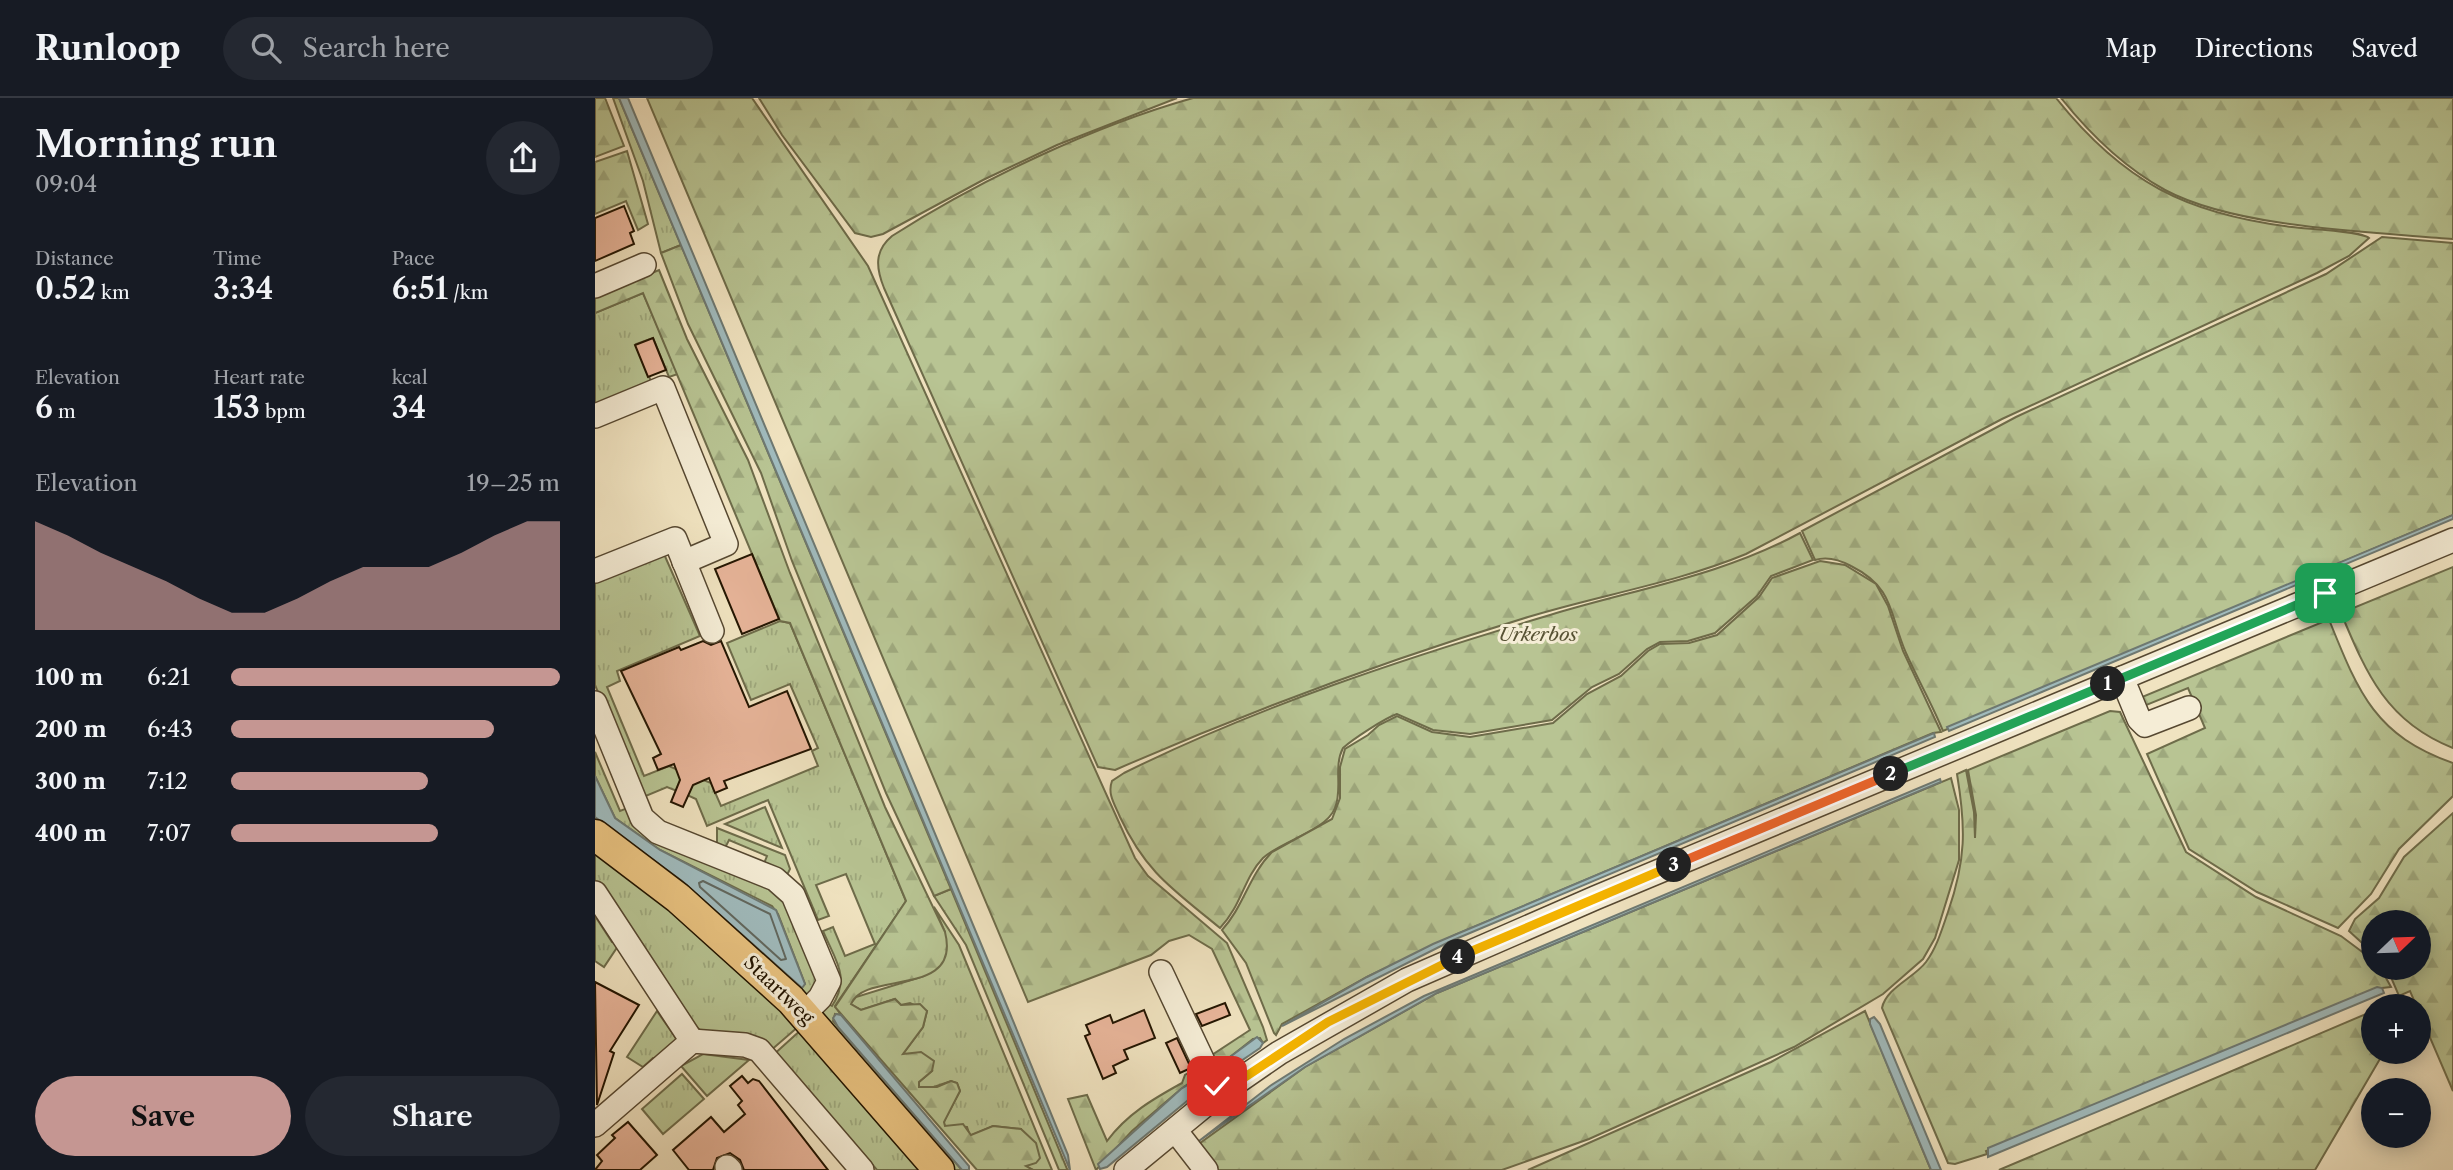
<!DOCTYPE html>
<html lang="en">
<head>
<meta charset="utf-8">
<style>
	body { margin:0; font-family:"Libre Caslon Text",serif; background:#242831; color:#f1f3f6; height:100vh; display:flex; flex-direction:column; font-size:26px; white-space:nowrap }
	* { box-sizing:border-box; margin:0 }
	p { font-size:23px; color:#9ea1a6 }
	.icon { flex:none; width:38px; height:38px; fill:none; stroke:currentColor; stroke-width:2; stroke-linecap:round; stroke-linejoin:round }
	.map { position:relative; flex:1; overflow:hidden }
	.details { display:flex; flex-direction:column; background:#171b24; width:595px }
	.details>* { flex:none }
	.needle { width:46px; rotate:67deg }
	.fabs { position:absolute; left:1766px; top:812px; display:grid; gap:14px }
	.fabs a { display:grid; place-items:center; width:70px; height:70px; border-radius:50%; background:#171b24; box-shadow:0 4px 18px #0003; font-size:35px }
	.pin { position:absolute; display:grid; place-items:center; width:60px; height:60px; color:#fff; margin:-30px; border-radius:14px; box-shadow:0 4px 10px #0006 }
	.km { position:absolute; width:35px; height:35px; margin:-18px; border-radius:50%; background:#222; color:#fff; font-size:19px; line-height:35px; text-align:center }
	.round { display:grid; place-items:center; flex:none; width:74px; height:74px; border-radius:37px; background:#242831 }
	.headline { display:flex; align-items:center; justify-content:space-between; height:119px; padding:0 35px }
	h1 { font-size:38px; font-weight:600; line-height:52px }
	.figures { display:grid; grid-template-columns:repeat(3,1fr); gap:10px; height:119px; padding:7px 35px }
	.figures div { display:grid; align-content:center }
	.figures b { font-size:30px; font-weight:600 }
	.figures small { font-size:19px; font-weight:400 }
	.figures p { font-size:19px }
	.chart { height:196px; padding:14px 35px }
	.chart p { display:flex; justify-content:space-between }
	.chart svg { width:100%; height:126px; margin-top:7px; fill:#c59692; opacity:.7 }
	.cta { display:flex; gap:14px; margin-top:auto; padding:14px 35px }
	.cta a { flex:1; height:80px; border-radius:42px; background:#c59692; color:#111; font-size:28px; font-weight:600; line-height:80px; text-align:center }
	.cta a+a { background:#242831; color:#f1f3f6 }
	ul { padding:0 35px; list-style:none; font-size:23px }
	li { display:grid; grid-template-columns:112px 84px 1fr; align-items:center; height:52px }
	li i { height:18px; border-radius:9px; background:#c59692 }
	header { display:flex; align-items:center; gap:42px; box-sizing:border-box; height:98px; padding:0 35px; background:#171b24; border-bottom:2px solid #363941 }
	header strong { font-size:33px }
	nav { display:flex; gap:38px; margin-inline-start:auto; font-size:24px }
	.search { width:490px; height:63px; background:#242831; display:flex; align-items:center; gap:18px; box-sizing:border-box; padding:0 24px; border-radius:38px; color:#9ea1a6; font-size:26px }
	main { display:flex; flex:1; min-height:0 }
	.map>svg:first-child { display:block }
	.grass { fill:url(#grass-tufts); stroke:#6e6c4a; stroke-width:2 }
	.forest { fill:url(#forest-firs); stroke:#6e6c4a; stroke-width:2 }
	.water { fill:#a0bbbd; stroke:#6e7972; stroke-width:2 }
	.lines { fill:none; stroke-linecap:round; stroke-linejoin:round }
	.shore { stroke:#62685f; stroke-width:2 }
	.building { fill:#e8b59a; stroke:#231501; stroke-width:2 }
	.minor-casing { stroke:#564831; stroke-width:26 }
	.major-casing { stroke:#231501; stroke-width:33 }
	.minor { stroke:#f5edd6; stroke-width:23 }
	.major { stroke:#e8c280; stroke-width:30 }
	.split-1-casing { stroke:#fff; stroke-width:14 }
	.split-2-casing { stroke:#fff; stroke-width:14 }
	.split-3-casing { stroke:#fff; stroke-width:14 }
	.split-4-casing { stroke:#fff; stroke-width:14 }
	.split-5-casing { stroke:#fff; stroke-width:14 }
	.split-1 { stroke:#22a559; stroke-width:9 }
	.split-2 { stroke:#22a559; stroke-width:9 }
	.split-3 { stroke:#f0652b; stroke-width:9 }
	.split-4 { stroke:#f5b400; stroke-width:9 }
	.split-5 { stroke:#f5b400; stroke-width:9 }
	.labels { text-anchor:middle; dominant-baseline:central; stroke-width:6; stroke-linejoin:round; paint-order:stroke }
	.park-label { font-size:19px; font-style:italic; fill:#575234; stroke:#f5edd6 }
	.street-label { font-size:19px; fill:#231501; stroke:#f5edd6 }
</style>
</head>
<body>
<header>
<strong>Runloop</strong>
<div class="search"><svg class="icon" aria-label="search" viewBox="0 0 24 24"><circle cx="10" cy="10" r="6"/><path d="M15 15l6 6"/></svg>Search here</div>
<nav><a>Map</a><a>Directions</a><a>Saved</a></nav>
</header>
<main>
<section class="details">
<div class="headline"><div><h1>Morning run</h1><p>09:04</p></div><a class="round"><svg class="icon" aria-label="share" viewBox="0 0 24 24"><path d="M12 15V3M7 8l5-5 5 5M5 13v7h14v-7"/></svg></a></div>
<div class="figures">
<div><p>Distance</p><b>0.52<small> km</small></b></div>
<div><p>Time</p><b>3:34</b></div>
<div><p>Pace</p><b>6:51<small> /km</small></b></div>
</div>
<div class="figures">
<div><p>Elevation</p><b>6<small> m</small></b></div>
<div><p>Heart rate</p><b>153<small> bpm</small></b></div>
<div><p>kcal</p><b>34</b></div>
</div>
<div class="chart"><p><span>Elevation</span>19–25 m</p>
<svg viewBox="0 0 160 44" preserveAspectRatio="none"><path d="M0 44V6L10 11L20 17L30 22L40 27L50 33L60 38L70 38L80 33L90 27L100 22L110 22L120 22L130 17L140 11L150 6L160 6V44z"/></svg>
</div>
<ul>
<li><b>100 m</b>6:21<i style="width:100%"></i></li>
<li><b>200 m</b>6:43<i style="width:80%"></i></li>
<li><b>300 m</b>7:12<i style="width:60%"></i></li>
<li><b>400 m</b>7:07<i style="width:63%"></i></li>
</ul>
<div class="cta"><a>Save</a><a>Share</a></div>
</section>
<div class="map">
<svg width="1858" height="1072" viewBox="0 0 1858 1072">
	<defs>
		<pattern id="grass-tufts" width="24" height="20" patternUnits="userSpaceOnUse" patternTransform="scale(1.75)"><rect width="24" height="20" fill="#b8c493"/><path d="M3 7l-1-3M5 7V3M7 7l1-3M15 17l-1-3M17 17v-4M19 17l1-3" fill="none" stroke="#9ea87d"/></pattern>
		<pattern id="forest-firs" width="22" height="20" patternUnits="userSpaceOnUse" patternTransform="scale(1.75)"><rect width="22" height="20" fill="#b8c493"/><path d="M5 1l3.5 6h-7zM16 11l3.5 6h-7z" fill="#9ea87d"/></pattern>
	</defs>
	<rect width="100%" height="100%" fill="#f0e3c0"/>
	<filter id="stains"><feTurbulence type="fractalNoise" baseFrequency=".00286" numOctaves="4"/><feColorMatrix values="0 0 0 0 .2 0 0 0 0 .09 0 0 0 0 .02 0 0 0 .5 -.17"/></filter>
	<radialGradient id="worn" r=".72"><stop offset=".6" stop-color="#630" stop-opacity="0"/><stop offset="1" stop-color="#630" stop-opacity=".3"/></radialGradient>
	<g class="grass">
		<path d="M18,0H24L86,147L66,155L48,83Z"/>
		<path d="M48,195L83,276L74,279L58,240L41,246L57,286L0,309V215Z"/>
		<path d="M69,456L105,538L22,573L25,583L12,589L49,678L74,668L83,672L86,684L82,693L72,689L46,700L0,587V478Z"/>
		<path d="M185,523L195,525L311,803L240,908L246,917L240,916L238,923L367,1072H356L228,925L227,914L232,905L237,908C256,879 240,862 228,833L238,829L250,858L280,846L251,776L221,787L234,818L223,822L173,702L112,728L101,701L92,697L96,688L106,681L116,685L126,708L223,668L217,653L223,650L195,586L156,602L132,545Z"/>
		<path d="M0,654L25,713L35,709L182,790L226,880L212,899L0,729V719L87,783L206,889L210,886L183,816L177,808L65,752L20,720L0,678Z"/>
		<path d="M170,709L187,750L130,726Z"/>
		<path d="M122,730L190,757L195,771L192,777L168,768L172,758L134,742L129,752L122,749Z"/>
		<path d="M0,745L204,928L174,954L112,937L98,927L0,785Z"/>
		<path d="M356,791L472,1071L473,1072H464L371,847L339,798Z"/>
		<path d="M339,809L364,847L457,1072H438L430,1068L435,1065L426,1031L398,1028L375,1038L372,1029L350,1028L348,1025L365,993L362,985L356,983L333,991L323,989L324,984L337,973L308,956L328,929L332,913L315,905L306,907L300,901L266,912L255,906L261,899L329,878L347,865L350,834Z"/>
		<path d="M0,818L17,844L25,845L9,869L0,863Z"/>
		<path d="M62,913L83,943L65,961L58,960L48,969L32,959Z"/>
		<path d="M207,931L333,1072H282L195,971H188L177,958Z"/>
		<path d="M108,956L154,962L112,998L86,968Z"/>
		<path d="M87,976L109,1001L68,1036L47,1011Z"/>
	</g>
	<g class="forest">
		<path d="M0,0H10L29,48L0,59Z"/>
		<path d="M52,0H157L273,168L540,760L553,778L632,845L668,929L672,942L668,945L665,940L658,941L621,970L617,957L655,932L617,851L594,837L574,843L556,857L433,904Z"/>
		<path d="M164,0H582L462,47L388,82L288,136L276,139L260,135L187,37Z"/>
		<path d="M598,0H1461C1528,84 1591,116 1697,129C1712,131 1766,133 1774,140L1754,158L1722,175L1407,321L1151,456C1081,485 1005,497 933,519C792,562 655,613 520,672L503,669L289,190C281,170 279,153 297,138C385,82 498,28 598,0Z"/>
		<path d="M1466,0H1858V141C1776,134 1641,130 1570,92C1530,70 1494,35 1466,0Z"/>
		<path d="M32,53L53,126L43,132L31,103L0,116V64Z"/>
		<path d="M1787,139L1858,145V417L1348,633C1337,606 1323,582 1311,555C1294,516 1300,490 1256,468C1245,462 1233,458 1220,462L1207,433L1421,319L1731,176Z"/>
		<path d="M86,147L356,791L339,798L291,695L197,463L166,375L93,226L66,155Z"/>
		<path d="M64,172L92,241L153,362L195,475L290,709L350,834C367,901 269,872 256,906L266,912L300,901L306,907L325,906L332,913L328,929L308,956L326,954L339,963L337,973L324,984V989H342L356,983L362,985L365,993L349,1024L350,1028L368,1026L376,1037L398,1028L426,1031L441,1045L445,1060L441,1065L431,1068L438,1072H382L240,909L311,803L195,525L185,523L48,195L0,215V199Z"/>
		<path d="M1205,435L1218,462L1176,478L1162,498L1120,535L1093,543L1065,544L1052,551L1024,576L997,589L957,622L875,636L838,632L802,616C790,620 758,641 748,650C738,669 748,691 740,710C731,733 686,743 668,760C648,781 647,807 625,830C579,792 551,775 525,719C520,707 512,696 517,683L529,675C664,608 810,560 955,517C1040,491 1126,478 1205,435Z"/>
		<path d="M1225,463L1250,467L1281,486L1293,508L1308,553L1346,634L1338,635L860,837L772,879L687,926L681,937L679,935L651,865L627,832C649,808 654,777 677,754L737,721L745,700V669L750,651L773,637L784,627L802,618L837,634L875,639L958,625L992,596L1026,578L1053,553L1065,546L1094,545L1122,537L1164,499L1177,480Z"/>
		<path d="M1858,469V650C1792,624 1772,577 1746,515Z"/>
		<path d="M1730,523L1735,524C1764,596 1781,638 1858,665V698L1804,751L1776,796L1743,830L1662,794L1594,751L1552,656L1610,630L1593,590L1549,608L1547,599Z"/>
		<path d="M1515,613L1525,614L1591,754L1661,799L1746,838L1778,862V870L1786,871L1796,889L1787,890L1391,1053L1392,1056L1360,1066L1353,1065L1287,910C1291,890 1319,880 1331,864C1342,849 1347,831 1353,814C1371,762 1371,730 1362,676L1371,672L1379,714L1380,740L1381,717L1373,672Z"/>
		<path d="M1356,680L1364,712V762L1340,840L1328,861L1288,896L1199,949L994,1041L907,1072H620L601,1048L710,969L842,895Z"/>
		<path d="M1858,715V993L1815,893L1804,898L1792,870H1824V824H1778V855L1754,833L1760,821L1784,800L1809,759Z"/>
		<path d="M1270,913L1336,1072H933L1176,964Z"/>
		<path d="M1778,913V954H1789L1720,1072H1404Z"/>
		<path d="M597,973L611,980L600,981L586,991L537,1033L501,1072L473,1001L492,997L512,1043C532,1016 558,1001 587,985L590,977Z"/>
	</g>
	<g class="water">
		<path d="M24,0H33L414,913L473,1057L475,1072Z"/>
		<path d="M1858,417V421L1354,633L1352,629Z"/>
		<path d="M1339,635L1340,639L856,843L687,928L772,879L838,846Z"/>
		<path d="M0,678L20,720L65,752L181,812L210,886L207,890L87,783L0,719Z"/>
		<path d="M1345,681L1346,684L842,895L710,969L604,1043L675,988L749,941L829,898Z"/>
		<path d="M1782,889L1787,890L1789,895L1393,1059V1050Z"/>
		<path d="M241,916L246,917L374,1068V1072H367L243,929L238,920Z"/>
		<path d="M1279,919L1285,926L1346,1072H1336L1275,926V921Z"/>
		<path d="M662,939L668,945L665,950L627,976L620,970Z"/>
		<path d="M604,980L609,989L512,1069L505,1071L503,1066L586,991Z"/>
	</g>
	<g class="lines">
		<path class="shore" d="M108,783L175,816L191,861L186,862L105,789L104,785Z"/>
	</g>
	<g class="building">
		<path d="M29,108L39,133L35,135L39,146L0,163V120Z"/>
		<path d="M58,240L71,272L53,279L40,247Z"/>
		<path d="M157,456L184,521L147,536L120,471Z"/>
		<path d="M108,543L116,547L126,543L154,609L192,593L216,651L129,683L132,690L120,695L114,680L98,687L88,709L76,704L85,682L79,666L63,672L58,660L66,656L26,573L84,549L86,552Z"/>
		<path d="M0,884L44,907L15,953L19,955L2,1007Z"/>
		<path d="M630,905L635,917L607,928L601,916Z"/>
		<path d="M549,912L560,940L529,952L533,961L518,968L521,975L508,981L490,938L495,936L491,927L515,917L518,925Z"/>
		<path d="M582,940L596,970L585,975L571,945Z"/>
		<path d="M147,978L153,985L158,981L164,983L233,1072H149L145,1062L135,1055L122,1060L118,1072H94L78,1052L116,1019L129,1034L150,1016L143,1007L147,1003L135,988Z"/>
		<path d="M33,1024L62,1057L45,1072H0L7,1063L2,1057L20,1040L17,1037Z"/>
	</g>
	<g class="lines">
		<g class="minor-casing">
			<g id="minor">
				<path d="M0,188L49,167"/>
				<path d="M0,318L68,290L131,446L89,464"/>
				<path d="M0,473L80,441L117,533"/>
				<path d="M1527,580L1544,621L1550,627L1594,610"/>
				<path d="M0,605L47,720L63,734L180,781L198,797L234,883L225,900L209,916"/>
				<path d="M0,795L97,943"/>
				<path d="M566,874L615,978L626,995"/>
				<path d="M0,1027L97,943L150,947L164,952L267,1072"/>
				<path d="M580,1032L611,1072"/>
				<path d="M132,1069L135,1072"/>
				<path d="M531,1072L616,1002L684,955L812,882L1000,800L1858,442"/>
			</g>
		</g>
		<g class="major-casing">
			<path id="major" d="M0,737L83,800L196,902L344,1072"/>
		</g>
		<use href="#minor" class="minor"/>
		<use href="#major" class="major"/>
	</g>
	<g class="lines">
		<g class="split-1-casing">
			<path id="split-1" d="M1513,586L1730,495"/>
		</g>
		<g class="split-2-casing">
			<path id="split-2" d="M1296,676L1513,586"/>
		</g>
		<g class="split-3-casing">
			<path id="split-3" d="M1079,767L1296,676"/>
		</g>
		<g class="split-4-casing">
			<path id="split-4" d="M863,859L1079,767"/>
		</g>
		<g class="split-5-casing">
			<path id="split-5" d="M622,988L626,995L733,924L863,859"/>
		</g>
		<use href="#split-1" class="split-1"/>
		<use href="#split-2" class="split-2"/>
		<use href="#split-3" class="split-3"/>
		<use href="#split-4" class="split-4"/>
		<use href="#split-5" class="split-5"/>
	</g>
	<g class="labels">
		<g class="park-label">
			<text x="943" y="536">Urkerbos</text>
		</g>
		<g class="street-label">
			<text transform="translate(184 892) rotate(44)">Staartweg</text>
		</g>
	</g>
	<rect width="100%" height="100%" filter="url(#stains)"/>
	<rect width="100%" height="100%" fill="url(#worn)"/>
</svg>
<div class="fabs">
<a><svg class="needle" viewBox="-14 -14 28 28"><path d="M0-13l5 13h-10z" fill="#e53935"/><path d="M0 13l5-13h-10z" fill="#9ea1a6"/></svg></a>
<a>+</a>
<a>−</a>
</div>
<div class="pin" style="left:1730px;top:495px;background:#1e9e55"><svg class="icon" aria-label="arrive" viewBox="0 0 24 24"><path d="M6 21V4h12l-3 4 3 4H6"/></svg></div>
<div class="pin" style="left:622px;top:988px;background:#d93025"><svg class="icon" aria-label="check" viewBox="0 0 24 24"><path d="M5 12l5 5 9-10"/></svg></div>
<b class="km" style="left:1513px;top:586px">1</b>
<b class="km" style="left:1296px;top:676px">2</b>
<b class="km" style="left:1079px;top:767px">3</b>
<b class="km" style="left:863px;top:859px">4</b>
</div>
</main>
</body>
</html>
